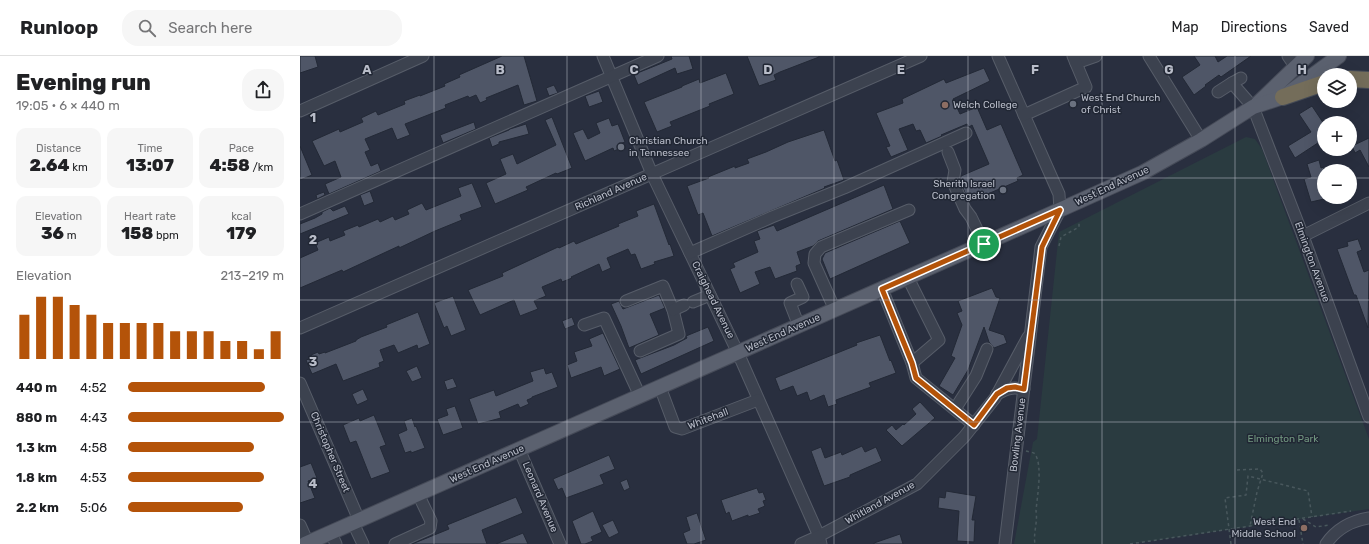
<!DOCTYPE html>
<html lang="en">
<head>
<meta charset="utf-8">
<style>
	body { margin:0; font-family:Rubik,sans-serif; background:#f6f6f6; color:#202124; height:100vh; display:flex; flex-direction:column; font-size:15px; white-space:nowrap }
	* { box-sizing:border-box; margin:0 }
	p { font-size:13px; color:#757577 }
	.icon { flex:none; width:22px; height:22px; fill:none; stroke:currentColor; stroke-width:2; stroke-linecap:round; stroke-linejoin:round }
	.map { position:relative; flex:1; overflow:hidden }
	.drawer { display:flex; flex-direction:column; background:#fff; width:300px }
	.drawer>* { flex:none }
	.controls { position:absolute; left:1017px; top:12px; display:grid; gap:8px }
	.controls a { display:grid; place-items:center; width:40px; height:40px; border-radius:50%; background:#fff; box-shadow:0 4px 16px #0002; font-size:20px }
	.pin { position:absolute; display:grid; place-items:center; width:34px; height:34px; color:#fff; margin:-17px; border:2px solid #fff; border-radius:50%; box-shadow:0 1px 4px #0007 }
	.round { display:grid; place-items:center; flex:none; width:42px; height:42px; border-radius:16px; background:#f6f6f6 }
	.head { display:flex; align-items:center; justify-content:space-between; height:68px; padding:0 16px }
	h1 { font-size:22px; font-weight:800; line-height:30px }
	.stats { display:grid; grid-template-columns:repeat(3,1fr); gap:6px; height:68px; padding:4px 16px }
	.stats div { display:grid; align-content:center; border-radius:10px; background:#f6f6f6; text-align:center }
	.stats b { font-size:17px; font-weight:800 }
	.stats small { font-size:11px; font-weight:400 }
	.stats p { font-size:11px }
	.chart { height:112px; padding:8px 16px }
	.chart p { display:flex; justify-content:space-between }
	.chart svg { width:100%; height:72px; margin-top:4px; stroke:#b45309; stroke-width:6 }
	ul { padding:0 16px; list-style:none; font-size:13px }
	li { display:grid; grid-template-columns:64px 48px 1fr; align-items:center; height:30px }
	li i { height:10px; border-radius:5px; background:#b45309 }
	header { display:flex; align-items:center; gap:24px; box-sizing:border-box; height:56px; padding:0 20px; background:#fff; border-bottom:1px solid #e0e0e0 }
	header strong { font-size:19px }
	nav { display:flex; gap:22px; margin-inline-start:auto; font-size:14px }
	.search { width:280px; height:36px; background:#f6f6f6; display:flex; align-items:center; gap:10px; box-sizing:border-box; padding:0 14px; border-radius:16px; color:#757577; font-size:15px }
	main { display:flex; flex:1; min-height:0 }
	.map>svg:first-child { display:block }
	.green { fill:#2a3b40 }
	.building { fill:#4f5667; stroke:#232936 }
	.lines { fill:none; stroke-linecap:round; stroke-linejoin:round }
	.minor-casing { stroke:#575d69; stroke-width:13 }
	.major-casing { stroke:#464b58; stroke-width:16 }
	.highway-casing { stroke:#444a56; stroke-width:18 }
	.path { stroke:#49585d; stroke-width:1.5; stroke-dasharray:3 3; stroke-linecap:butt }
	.minor { stroke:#3c424f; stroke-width:11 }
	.major { stroke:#5b616f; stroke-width:14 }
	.highway { stroke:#746d5a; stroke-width:16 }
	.route-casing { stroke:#fff; stroke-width:8 }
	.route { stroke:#b45309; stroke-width:5 }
	.grid { fill:none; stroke:#b9bdc9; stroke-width:1; stroke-opacity:0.55 }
	.worship-dot { fill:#6b7280; stroke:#212734; stroke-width:1.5 }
	.education-dot { fill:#8d6e63; stroke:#212734; stroke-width:1.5 }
	.labels { text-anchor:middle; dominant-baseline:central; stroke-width:3; stroke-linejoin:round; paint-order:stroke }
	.poi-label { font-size:10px; fill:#b9bdc9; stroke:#212734; text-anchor:start }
	.street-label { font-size:10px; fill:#b9bdc9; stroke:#212734 }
	.park-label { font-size:10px; fill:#729880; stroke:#212734 }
	.grid-label { font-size:13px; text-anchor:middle; font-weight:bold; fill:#b9bdc9; stroke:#212734; stroke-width:3; stroke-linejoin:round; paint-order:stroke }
</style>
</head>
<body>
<header>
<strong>Runloop</strong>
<div class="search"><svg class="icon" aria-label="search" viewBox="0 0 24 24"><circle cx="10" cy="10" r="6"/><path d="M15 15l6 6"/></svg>Search here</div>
<nav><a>Map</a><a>Directions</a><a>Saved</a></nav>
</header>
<main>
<section class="drawer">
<div class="head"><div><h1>Evening run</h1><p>19:05 · 6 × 440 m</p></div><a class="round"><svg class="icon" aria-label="share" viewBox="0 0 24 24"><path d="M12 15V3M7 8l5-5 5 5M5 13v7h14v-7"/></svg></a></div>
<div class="stats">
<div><p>Distance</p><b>2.64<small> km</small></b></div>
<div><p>Time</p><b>13:07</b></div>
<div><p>Pace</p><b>4:58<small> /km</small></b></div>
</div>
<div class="stats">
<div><p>Elevation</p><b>36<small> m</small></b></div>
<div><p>Heart rate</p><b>158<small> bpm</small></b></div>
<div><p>kcal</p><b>179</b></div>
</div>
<div class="chart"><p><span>Elevation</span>213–219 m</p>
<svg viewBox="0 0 160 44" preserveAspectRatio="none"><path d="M5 44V17M15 44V6M25 44V6M35 44V11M45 44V17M55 44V22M65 44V22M75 44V22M85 44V22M95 44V27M105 44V27M115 44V27M125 44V33M135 44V33M145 44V38M155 44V27"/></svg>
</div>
<ul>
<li><b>440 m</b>4:52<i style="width:88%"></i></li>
<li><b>880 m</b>4:43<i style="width:100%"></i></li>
<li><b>1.3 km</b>4:58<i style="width:81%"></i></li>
<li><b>1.8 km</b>4:53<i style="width:87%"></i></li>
<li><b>2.2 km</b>5:06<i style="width:74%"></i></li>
</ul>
</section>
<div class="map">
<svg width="1069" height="488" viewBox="0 0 1069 488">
	<rect width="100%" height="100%" fill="#292f3f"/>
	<path class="green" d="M946,81L955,83L962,93L1069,383V453L831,488H714L733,386L737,383L759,176Z"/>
	<g class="building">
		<path d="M0,0H15L18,11L0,17Z"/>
		<path d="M202,0H224L237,45L224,49L218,29L186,42L187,44L180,47L176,39L169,42L168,40L145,49L146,52L105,68L110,79L97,84L92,72L65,83L70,94L65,96L71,110L78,107L81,115L29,138L25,128L41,121L35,105L24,110L12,85L39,73L40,76L63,66L61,62L76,55L78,59L105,48L104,45L120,39V40L145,30L144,28L160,21L159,19Z"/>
		<path d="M371,0H389L393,13L377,18L375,12L338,29L334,19L335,18L372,3Z"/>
		<path d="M447,0H519V1L480,16L474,19L476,24L459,30Z"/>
		<path d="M894,0H915L918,6L927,0H951L921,21L919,19L905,29L906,30L894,39L882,21L900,9Z"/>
		<path d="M684,12L690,25L653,43L660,58L677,51L687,74L701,68L723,119L717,122L718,125L669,146L660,125L661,120L689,108L672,69L669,71L667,68L641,79L642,80L626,87L620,74L616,75L613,68L599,73L608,94L591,101L586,91L590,90L576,57L603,47L602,43L644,23L646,27Z"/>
		<path d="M426,17L434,38L409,48L410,50L370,66L372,70L357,76L344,46L382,31V30L399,23L400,27Z"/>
		<path d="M254,29L258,37L249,40L246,32Z"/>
		<path d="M299,35L303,46L289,51L285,40Z"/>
		<path d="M1012,50L1024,68V70L1020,72L1024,79V83L995,102L988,90L1011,76L999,58Z"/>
		<path d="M252,61L272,112L257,118L256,117L226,131L228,134L195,148L186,127L206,118L200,103L213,98L217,108L256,89L245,64Z"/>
		<path d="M309,62L312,70L318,68L325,86L320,88L321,92L314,95L313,92L285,105L273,77L283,73L288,83L300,77L296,67Z"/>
		<path d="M174,66L176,73L143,87L140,79Z"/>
		<path d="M226,68L229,78L199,86V88L192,91L189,82L209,74L210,73Z"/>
		<path d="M524,74L535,105L537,104L544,124L524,131L525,132L412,180L403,157L398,159L387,130L409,122L408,121L435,110V112L449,107L447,103L466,96L488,86Z"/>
		<path d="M1069,82V111L1060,94L1055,97L1052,90Z"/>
		<path d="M0,90L12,119L0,124Z"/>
		<path d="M1019,104L1021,112L1024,111V143L1011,146L1004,123L1011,121L1007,108Z"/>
		<path d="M172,127L182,151L160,159L162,164L135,175L99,192V190L43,216L42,214L0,232V202L18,194L15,187L29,181L30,185L45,179L43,175L58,169L59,171L78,163L80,166L93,160L95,164L109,158L107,154L122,147L126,154L161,140L158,132Z"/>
		<path d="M584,129L593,153L518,185L513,190L497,196L501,208L496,210L497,215L475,223L470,211L455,216L460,228L440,237L430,213L435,211L433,207L458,196L454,185L460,183L457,175L474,169L477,175Z"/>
		<path d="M70,135L74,146L64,150L60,139Z"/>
		<path d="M24,136L25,139L17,143L16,139Z"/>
		<path d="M354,148L369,189L370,188L374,200L354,206L355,208L341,213L335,198L331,199L328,193L307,202L311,212L302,216L299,208L271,221L272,222L262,226L261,223L242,231L246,240L234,245L238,253L220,260L214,244L180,259L168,234L203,220L202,217L258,191L259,192L274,185L276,188L319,170L318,168L338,160L336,155Z"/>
		<path d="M45,150L49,158L0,178V168L15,162L22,158V156L30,152L33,155Z"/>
		<path d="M600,165L610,187L530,223L522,203L525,197Z"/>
		<path d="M1058,183L1062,194L1057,196L1064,216L1069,214L1068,272L1056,239H1054L1037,193L1048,190L1047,186Z"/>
		<path d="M692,232L696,241L700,242L689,274L704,279L707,287L694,292L689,286L684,271L668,314L653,339L639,330L655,302L651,300L662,269L657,257L662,255L658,245Z"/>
		<path d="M359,239L365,252L350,258L359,279L329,292L321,270L311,248L319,245L323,253Z"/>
		<path d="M153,240L166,274L151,280L147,270L144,272L134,247Z"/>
		<path d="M118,256L130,288L118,293L117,289L98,297L94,289L80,294L84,305L79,307L80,311L43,325L36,308L12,318L6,304L12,302L11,299L18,296L19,298L25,296V297L56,285V284L61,281L87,271L86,269Z"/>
		<path d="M272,261L275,269L265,273L262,265Z"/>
		<path d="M408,271L414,285L341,318L335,304L374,289L387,282L386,280Z"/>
		<path d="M303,277L320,313L304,320L301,311L271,322L267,309L277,305L274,296L292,290L289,283Z"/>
		<path d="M580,279L590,305L591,304L596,317L569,327L571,331L536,344L537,348L528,351L524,339L510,345L507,336L497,340L493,330L480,335L475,322L557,289L556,287Z"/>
		<path d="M117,310L122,322L112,326L106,315Z"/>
		<path d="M244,312L246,318L252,316L258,331L232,341V342L227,344L229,348L220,352L218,348L199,356L201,362L178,368L169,343L194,334L196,340L233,325L230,316Z"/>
		<path d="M153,322L157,331L147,334L144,325Z"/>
		<path d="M63,333L68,344L57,349L52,338Z"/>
		<path d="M620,346L635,362L602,390L586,374L592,369L596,374L603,368L604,369L616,358L612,353Z"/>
		<path d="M155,350L163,372L143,379L137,363L148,359L146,353Z"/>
		<path d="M74,359L86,389L80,391L90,416L71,423L56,385L50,387L43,369L59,362L60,365Z"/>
		<path d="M112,362L115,371L116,370L125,392L111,397V395L105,397L98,378L107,374L104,365Z"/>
		<path d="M562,390L565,396L576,391L582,405L550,419V421L524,430L511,395L521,391L525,402L541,396L542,399Z"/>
		<path d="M309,399L315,413L300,419L304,428L266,442L262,432L258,434L253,423Z"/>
		<path d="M11,407L17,422L8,425L15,442L0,447V411Z"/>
		<path d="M327,423L330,432L324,435L320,426Z"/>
		<path d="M457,432L459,437L463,436L466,444L463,445L465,450L458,453L460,457L448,461V459L432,465L429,456L426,458L421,444Z"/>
		<path d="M646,435L676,440L672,464H675L674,486L657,485L659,455L638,452L639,441L645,442Z"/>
		<path d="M216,441L223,457L182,474L187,488H112L149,473L147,469Z"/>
		<path d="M293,455L302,476L291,481L293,485L285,488H281L272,465Z"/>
		<path d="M397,457L406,484L394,488H387L383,477L390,474L386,461Z"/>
		<path d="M313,464L319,477L309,482L302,469Z"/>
		<path d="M223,477L228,488H196Z"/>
		<path d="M600,478L603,488H574V487Z"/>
	</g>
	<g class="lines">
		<g class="minor-casing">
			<g id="minor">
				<path d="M303,0L352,118L438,297L519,480L521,488"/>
				<path d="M698,0L759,138L760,154L741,191L705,488"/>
				<path d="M849,0L901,84"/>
				<path d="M988,0L995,10"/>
				<path d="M776,7L796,0"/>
				<path d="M932,27L941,22"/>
				<path d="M918,36L932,27L953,51L1003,180L1069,361"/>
				<path d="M0,55L123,0"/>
				<path d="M724,59L786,31L773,0"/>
				<path d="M648,96L655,114L653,126L665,153L671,161L684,188"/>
				<path d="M0,158L358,0"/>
				<path d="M1003,180L1069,147"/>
				<path d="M390,197L472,161L544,132L666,77"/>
				<path d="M608,222L639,284L612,307"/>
				<path d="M497,228L503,241L490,247L499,270"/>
				<path d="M582,233L612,307L616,322L674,369"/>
				<path d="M326,245L363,230L373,254L379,278L340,295"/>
				<path d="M393,246L410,239"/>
				<path d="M373,254L384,249"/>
				<path d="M535,254L514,207L515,198L521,191L609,154"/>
				<path d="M284,269L304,262L340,340"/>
				<path d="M0,272L621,0"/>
				<path d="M0,327L59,464"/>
				<path d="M360,331L375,371L382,373L458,344"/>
				<path d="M697,338C708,332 712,331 724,333"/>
				<path d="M655,353L676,320L687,293"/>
				<path d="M219,393L260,488"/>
				<path d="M53,467L63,488"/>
				<path d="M0,469L8,487"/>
				<path d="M31,477L36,488"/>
				<path d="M95,488L130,472L131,465L118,438"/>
				<path d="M501,488L519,480L617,428L664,381L695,342L728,281"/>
				<path d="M1026,488C1037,472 1051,465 1069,462"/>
			</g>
		</g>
		<g class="major-casing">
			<g id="major">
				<path d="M957,48L1007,0"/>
				<path d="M5,488L726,169L842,117L901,84L953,51L983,41L1039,0"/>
			</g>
		</g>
		<g class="highway-casing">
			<g id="highway">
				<path d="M1050,23L1069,24"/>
				<path d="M983,41L1024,27"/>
			</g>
		</g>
		<g class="path">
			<path d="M759,190L761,181L779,171V165"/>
			<path d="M726,395C729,396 733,396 735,398C743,410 737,441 736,455C738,466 733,477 735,488"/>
			<path d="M937,414L960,413L963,417L957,436L950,470"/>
			<path d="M1003,463L1016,471L1029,469"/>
			<path d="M999,464L1003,488"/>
			<path d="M830,488L1051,455"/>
			<path d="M931,488L925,442L946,439L948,420L1008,435L1012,461"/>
		</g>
		<use href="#minor" class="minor"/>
		<use href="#major" class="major"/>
		<use href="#highway" class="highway"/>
	</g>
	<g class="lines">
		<g class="route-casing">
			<path id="route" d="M760,154L742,191L724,333L715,331L707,332L697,338L674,369L616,322L612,307L582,233Z"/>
		</g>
		<use href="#route" class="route"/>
	</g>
	<path class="grid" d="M134,0V488M267,0V488M401,0V488M534,0V488M668,0V488M802,0V488M935,0V488M0,122H1024M1050,122H1069M0,244H1069M0,366H1069"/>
	<g class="worship-dot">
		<circle cx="773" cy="48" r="4"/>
		<circle cx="321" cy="91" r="4"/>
		<circle cx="703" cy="134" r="4"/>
	</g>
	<g class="education-dot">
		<circle cx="645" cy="49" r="4"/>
		<circle cx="1004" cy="472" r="4"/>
	</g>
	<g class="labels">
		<g class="poi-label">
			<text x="781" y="42">West End Church<tspan x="781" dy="12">of Christ</tspan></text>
			<text x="653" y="49">Welch College</text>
			<text x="329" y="85">Christian Church<tspan x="329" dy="12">in Tennessee</tspan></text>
			<text x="695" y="128" text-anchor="end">Sherith Israel<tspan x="695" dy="12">Congregation</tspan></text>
			<text x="996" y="466" text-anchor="end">West End<tspan x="996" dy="12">Middle School</tspan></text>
		</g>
		<g class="street-label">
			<text transform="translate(812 130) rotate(-25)">West End Avenue</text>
			<text transform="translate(311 136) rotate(-24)">Richland Avenue</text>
			<text transform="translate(1012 206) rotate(70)">Elmington Avenue</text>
			<text transform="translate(413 244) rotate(64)">Craighead Avenue</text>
			<text transform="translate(483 277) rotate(-24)">West End Avenue</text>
			<text transform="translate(408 363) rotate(-21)">Whitehall</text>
			<text transform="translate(718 379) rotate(-83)">Bowling Avenue</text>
			<text transform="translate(30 396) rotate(67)">Christopher Street</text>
			<text transform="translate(187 408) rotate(-24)">West End Avenue</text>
			<text transform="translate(240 441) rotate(67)">Leonard Avenue</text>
			<text transform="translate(580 447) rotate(-29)">Whitland Avenue</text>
		</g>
		<g class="park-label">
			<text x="983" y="383">Elmington Park</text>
		</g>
	</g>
	<g class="grid-label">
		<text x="67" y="18">A</text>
		<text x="200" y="18">B</text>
		<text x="334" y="18">C</text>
		<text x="468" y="18">D</text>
		<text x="601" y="18">E</text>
		<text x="735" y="18">F</text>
		<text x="869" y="18">G</text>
		<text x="1002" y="18">H</text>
		<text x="13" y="66">1</text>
		<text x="13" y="188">2</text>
		<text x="13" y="310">3</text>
		<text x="13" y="432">4</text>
	</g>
</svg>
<div class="controls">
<a><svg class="icon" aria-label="layers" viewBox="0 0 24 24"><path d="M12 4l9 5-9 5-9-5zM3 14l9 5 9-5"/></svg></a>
<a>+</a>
<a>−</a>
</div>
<div class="pin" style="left:684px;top:188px;background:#1e9e55"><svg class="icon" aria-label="arrive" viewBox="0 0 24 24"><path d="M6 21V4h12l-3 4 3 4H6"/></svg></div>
</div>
</main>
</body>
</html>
